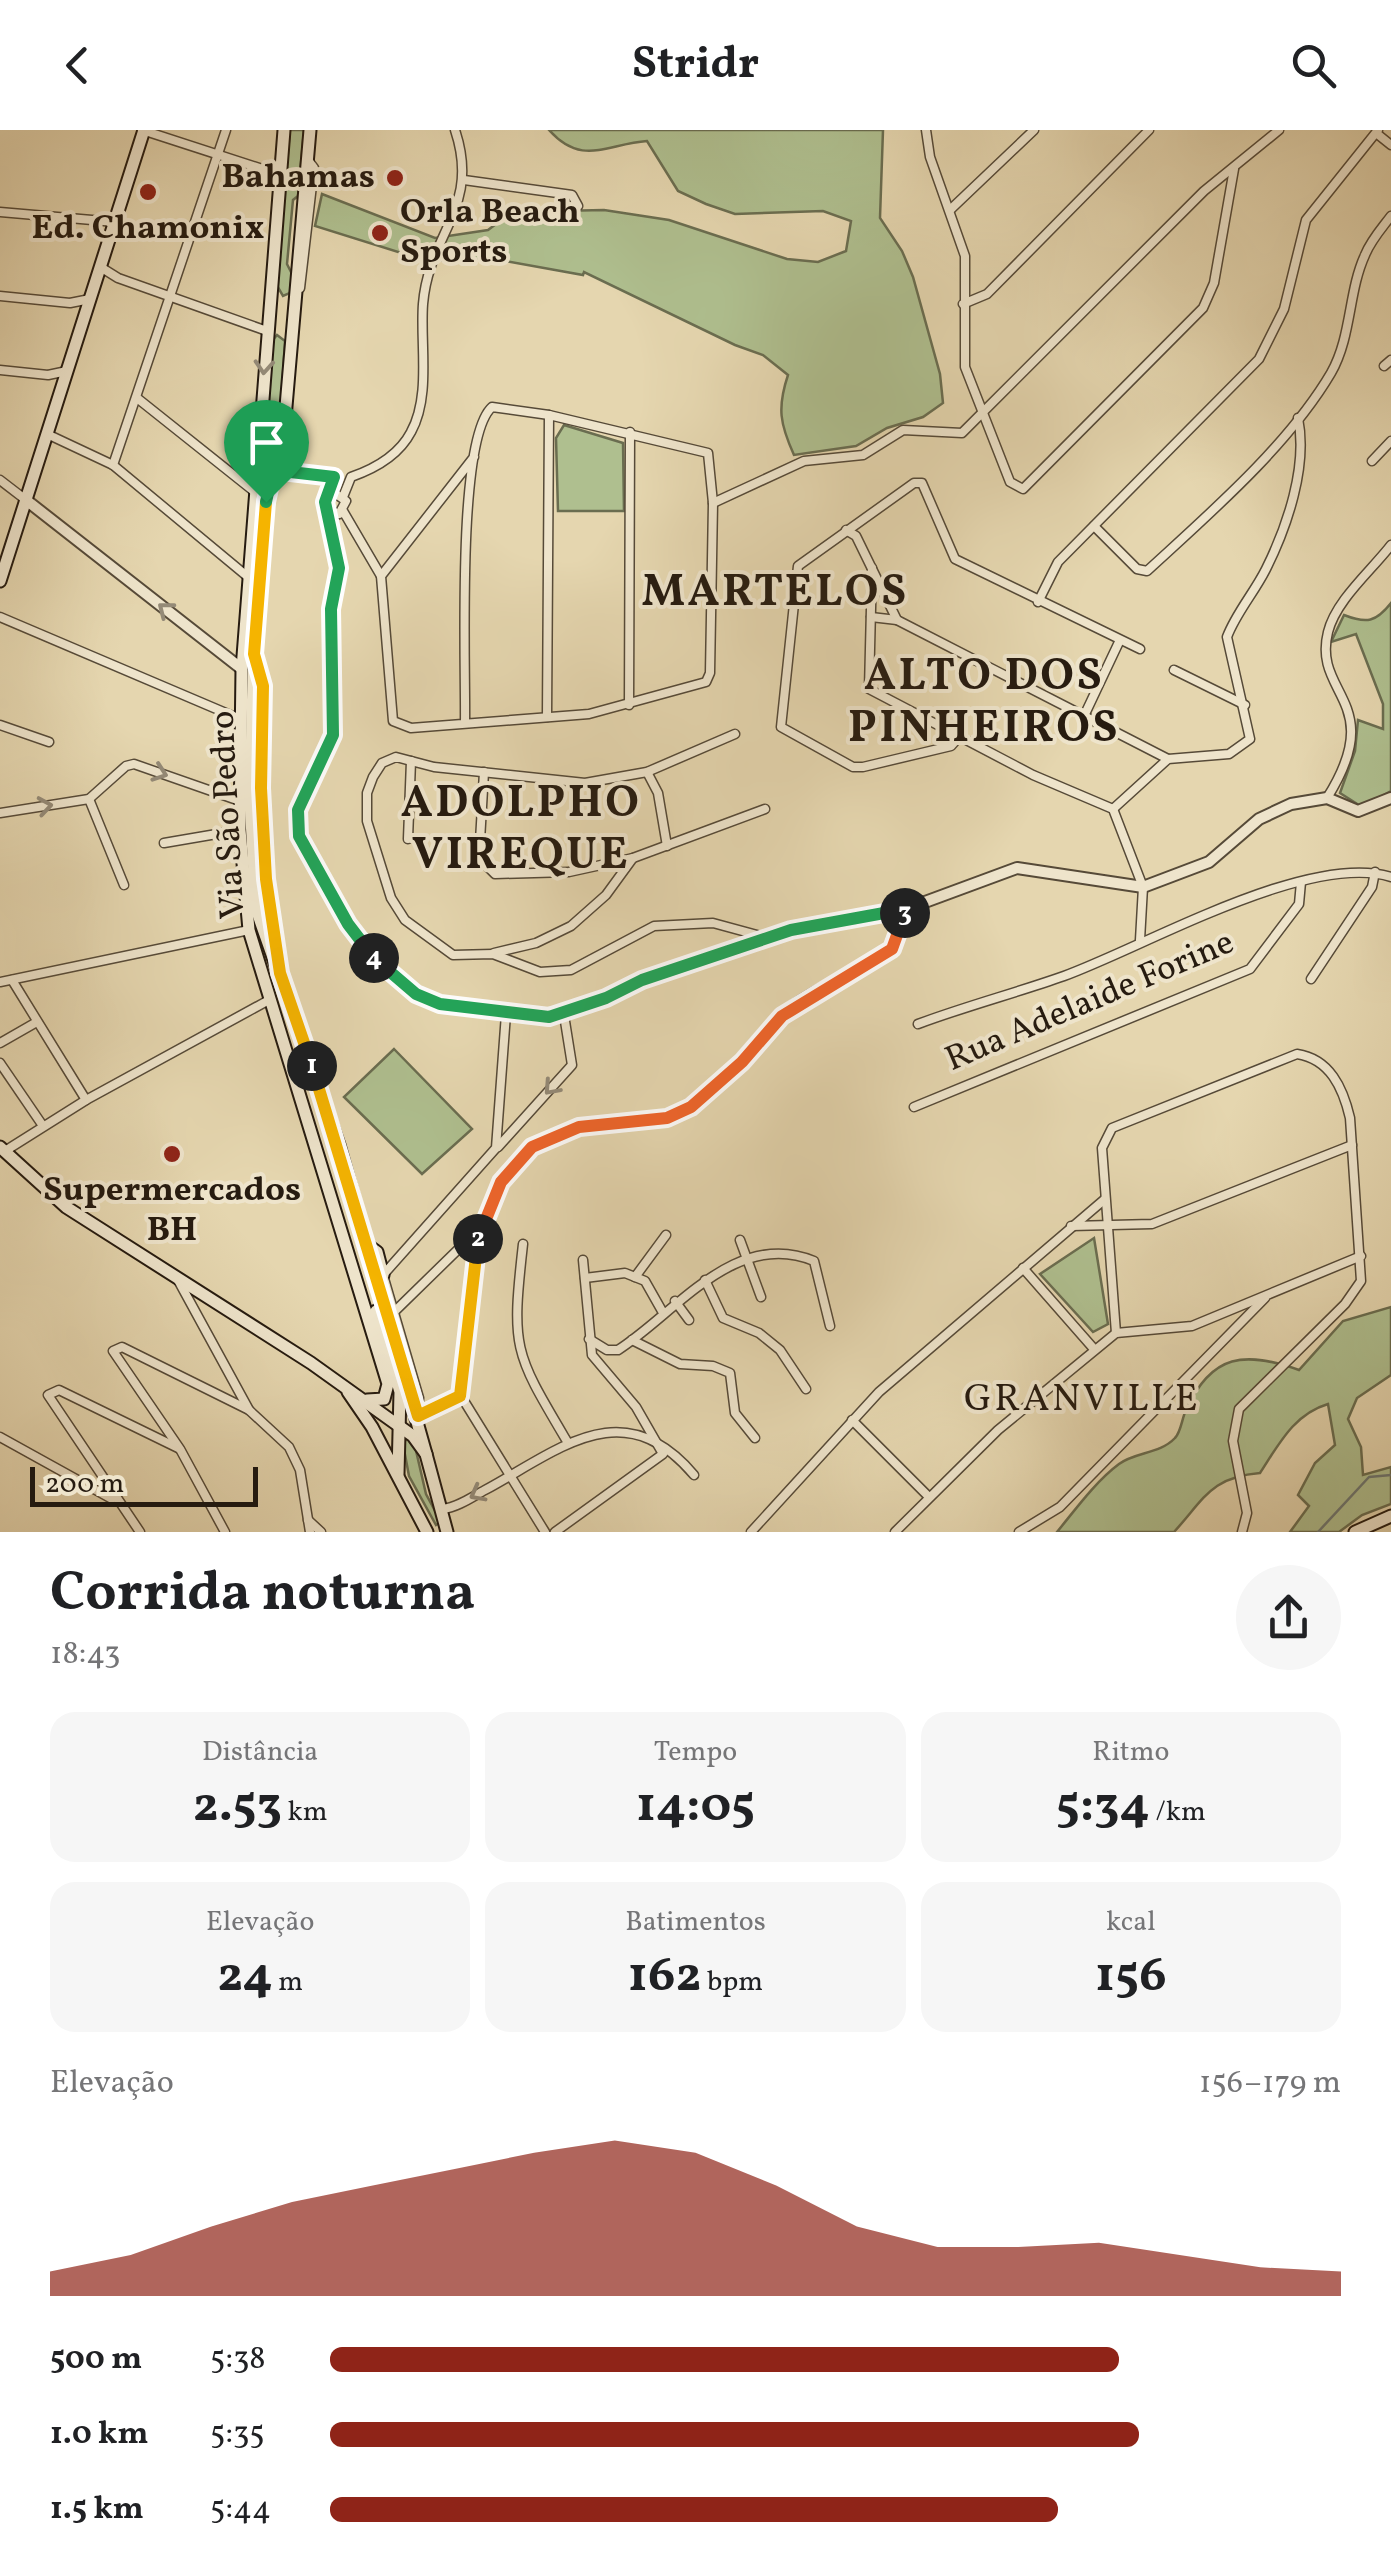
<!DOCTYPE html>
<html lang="pt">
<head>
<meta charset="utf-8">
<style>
	body { margin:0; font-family:Vollkorn,serif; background:#f6f6f6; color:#202124; height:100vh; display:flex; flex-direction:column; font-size:38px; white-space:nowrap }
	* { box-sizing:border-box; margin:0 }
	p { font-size:32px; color:#757577 }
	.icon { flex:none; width:55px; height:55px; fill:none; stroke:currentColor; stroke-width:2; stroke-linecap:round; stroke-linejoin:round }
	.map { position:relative; height:1402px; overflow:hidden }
	.sheet { display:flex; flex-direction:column; background:#fff; flex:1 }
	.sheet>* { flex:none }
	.scale { position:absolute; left:30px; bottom:25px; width:228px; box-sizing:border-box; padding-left:10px; border:5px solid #261b10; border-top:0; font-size:28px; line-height:35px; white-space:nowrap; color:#261b10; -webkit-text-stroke:8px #eee4cb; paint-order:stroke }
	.pin { position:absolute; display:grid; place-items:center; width:85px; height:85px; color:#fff; margin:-102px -42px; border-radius:50% 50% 50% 0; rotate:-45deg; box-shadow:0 0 10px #0007 }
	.pin .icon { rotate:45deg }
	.km { position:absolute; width:50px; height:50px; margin:-25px; border-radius:50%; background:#222; color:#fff; font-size:28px; line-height:50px; text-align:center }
	.round { display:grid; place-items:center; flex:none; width:105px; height:105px; border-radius:52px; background:#f6f6f6 }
	.headline { display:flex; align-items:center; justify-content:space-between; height:170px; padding:0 50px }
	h1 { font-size:55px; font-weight:700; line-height:75px }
	.stats { display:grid; grid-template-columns:repeat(3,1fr); gap:15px; height:170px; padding:10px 50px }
	.stats div { display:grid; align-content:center; border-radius:25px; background:#f6f6f6; text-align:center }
	.stats b { font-size:50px; font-weight:700 }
	.stats small { font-size:28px; font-weight:400 }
	.stats p { font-size:28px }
	.chart { height:280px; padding:20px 50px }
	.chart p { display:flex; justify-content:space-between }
	.chart svg { width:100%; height:180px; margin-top:10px; fill:#8f2418; opacity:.7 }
	ul { padding:0 50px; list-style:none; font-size:32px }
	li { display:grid; grid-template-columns:160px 120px 1fr; align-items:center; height:75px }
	li i { height:25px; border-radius:12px; background:#8f2418 }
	header { display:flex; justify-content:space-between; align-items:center; height:130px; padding:0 50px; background:#fff; font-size:45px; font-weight:700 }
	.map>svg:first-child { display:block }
	.green { fill:#afbf8f; stroke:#6a6d50; stroke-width:2.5 }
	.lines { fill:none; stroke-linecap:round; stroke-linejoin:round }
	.stream { stroke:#6d7874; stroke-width:2.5 }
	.minor-casing { stroke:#564a38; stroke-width:11 }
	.tertiary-casing { stroke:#564a38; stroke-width:14 }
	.secondary-casing { stroke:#261b10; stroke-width:15 }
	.minor { stroke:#eee4cb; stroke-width:8 }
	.tertiary { stroke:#eee4cb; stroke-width:10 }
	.secondary { stroke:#eee4cb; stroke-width:11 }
	.oneway { stroke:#948a77 }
	.split-1-casing { stroke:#fff; stroke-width:20 }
	.split-2-casing { stroke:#fff; stroke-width:20 }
	.split-3-casing { stroke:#fff; stroke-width:20 }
	.split-4-casing { stroke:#fff; stroke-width:20 }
	.split-5-casing { stroke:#fff; stroke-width:20 }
	.split-1 { stroke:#f5b400; stroke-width:12 }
	.split-2 { stroke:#f5b400; stroke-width:12 }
	.split-3 { stroke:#f0652b; stroke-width:12 }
	.split-4 { stroke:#22a559; stroke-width:12 }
	.split-5 { stroke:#22a559; stroke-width:12 }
	.poi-dot { fill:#8f2418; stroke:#eee4cb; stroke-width:4 }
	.labels { text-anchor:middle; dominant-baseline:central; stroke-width:8; stroke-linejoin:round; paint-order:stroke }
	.poi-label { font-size:35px; font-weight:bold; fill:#261b10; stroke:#eee4cb }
	.street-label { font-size:35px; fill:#261b10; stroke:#eee4cb }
	.neighbourhood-label { font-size:38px; letter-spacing:2.5px; fill:#261b10; stroke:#eee4cb }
	.district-label { font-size:45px; font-weight:bold; letter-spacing:2.5px; fill:#261b10; stroke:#eee4cb }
</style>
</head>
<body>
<header><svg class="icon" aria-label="back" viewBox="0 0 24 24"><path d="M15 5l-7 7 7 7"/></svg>Stridr<svg class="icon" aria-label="search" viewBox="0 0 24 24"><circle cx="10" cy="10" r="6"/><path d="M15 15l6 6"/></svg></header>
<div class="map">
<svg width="1391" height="1402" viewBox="0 0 1391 1402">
	<rect width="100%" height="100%" fill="#e5d6af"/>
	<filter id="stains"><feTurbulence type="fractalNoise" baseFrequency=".002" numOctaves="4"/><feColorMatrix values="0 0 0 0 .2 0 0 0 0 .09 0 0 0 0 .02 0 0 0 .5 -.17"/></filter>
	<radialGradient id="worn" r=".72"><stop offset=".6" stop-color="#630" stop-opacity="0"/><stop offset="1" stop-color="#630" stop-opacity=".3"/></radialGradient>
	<g class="green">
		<path d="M290,0H304L298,66L293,70L287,134L292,144L290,163L283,166L276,154Z"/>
		<path d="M549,0H883L880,88L902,121L913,147L940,244L943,273L923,287L887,298L856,316L794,325C780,294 777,278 788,245L763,225L735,215L584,142L583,145L494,129L427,131L315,96L322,64L435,108L488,100L512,82L604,80L669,90L787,129L818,132L846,121L851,91L823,81L735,84L706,74L678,61L647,11C606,14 582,37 549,0Z"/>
		<path d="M277,205L285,211L279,306L262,350L272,211Z"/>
		<path d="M564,295L623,313L624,381H558L556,308Z"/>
		<path d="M1391,473V661L1362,677L1340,663L1355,621L1358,590L1383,599V574L1356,504L1331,512L1344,485C1367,494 1376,492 1391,473Z"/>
		<path d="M394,919L472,999L422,1044L344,967Z"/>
		<path d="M1094,1108L1108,1194L1093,1202L1040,1144Z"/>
		<path d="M1391,1177V1245L1357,1268L1348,1289L1361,1317L1363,1345L1391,1337V1374L1362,1385L1339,1402H1290L1309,1376L1298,1365L1315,1333L1335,1315L1328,1274C1294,1284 1279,1314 1260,1343C1211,1347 1205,1368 1174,1402H1057C1075,1380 1096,1351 1119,1334C1135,1322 1160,1324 1175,1308C1181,1302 1182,1288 1186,1280C1212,1223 1245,1221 1299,1240L1343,1191Z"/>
		<path d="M407,1308L414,1312L426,1364L441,1392L436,1395L409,1346L403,1314Z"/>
	</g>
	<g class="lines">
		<path class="stream" d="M1318,1402L1369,1347L1391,1345"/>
		<g class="minor-casing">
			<g id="minor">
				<path d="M142,0L281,45"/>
				<path d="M926,0L930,27L965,126V237L1010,352L1023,359L1203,178L1214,153L1234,39"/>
				<path d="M1376,3L1391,15"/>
				<path d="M464,50L572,65L578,76"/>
				<path d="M951,79L1034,0"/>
				<path d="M0,82L115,92"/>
				<path d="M102,138L118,148L267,201"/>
				<path d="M300,158L314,38L308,30"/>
				<path d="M0,166L70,173L90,169"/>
				<path d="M963,174L987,164L1149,0"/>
				<path d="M1384,236L1391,230"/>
				<path d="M0,240L48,245L67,241"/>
				<path d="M137,268L255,362"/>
				<path d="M47,304L113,335L248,447"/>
				<path d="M1372,331L1391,311"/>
				<path d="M113,335L226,0"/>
				<path d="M273,340L334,347L329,366"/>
				<path d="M0,350L26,370"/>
				<path d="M343,367L351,347C374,339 399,325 411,302C431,266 420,214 423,174C429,102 481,78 455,0"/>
				<path d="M713,373L804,331L863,325L903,300L962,303L1204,61L1279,0"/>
				<path d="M326,379L339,384L346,371L336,364L325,372L339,438L331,479L333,605L298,680L299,706L370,825L416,864L458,879L564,885L642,849L791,800L906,779"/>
				<path d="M343,381L381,446"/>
				<path d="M1094,396L1137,439L1147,441C1209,384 1288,316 1331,243C1352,206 1348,162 1365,125C1371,110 1382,98 1391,86"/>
				<path d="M846,400L856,406L897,490L1168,629"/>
				<path d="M872,438L869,559L1033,645L1113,679L1143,757L1140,810"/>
				<path d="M1038,472L1058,432L1259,229L1284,179L1306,90L1378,0"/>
				<path d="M0,487L240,589"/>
				<path d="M871,487L897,490"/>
				<path d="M256,530L263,557L262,701L275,819"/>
				<path d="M1174,540L1245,575"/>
				<path d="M629,575L630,302"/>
				<path d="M1085,584L1119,512"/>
				<path d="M547,587L549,285"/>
				<path d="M465,592C466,537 456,309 492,277L549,285L708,323L713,373L710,543L706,552L589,584L411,598L393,591L381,446L474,327"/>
				<path d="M0,595L49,612"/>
				<path d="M735,604L647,642L585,653L434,637L396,627L382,633L373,647L367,663V691L391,768L405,790L453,825L493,824L540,842L571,840L654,796L713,793L768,808"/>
				<path d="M958,608L951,616L863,637H853L781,597L798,436L914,353H922L955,429L1140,519"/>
				<path d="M484,642L479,728L495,744L569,742L633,728"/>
				<path d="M647,642L658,663L667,716"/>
				<path d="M1327,668C1388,571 1312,565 1328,502C1336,470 1371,441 1391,415"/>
				<path d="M89,669L124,755"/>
				<path d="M1113,679L1168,629L1229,624L1250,609L1227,507C1236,483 1254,463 1266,439C1287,397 1308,336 1298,288"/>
				<path d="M0,683L89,669L126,636L134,634L240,671"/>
				<path d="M408,709L411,631"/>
				<path d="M164,713L240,700"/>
				<path d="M494,823L536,813L571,796L606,765L633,728L765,679"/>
				<path d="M1311,849L1372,757L1375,742"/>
				<path d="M12,850L86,970"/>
				<path d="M0,852L249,800"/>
				<path d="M918,894C966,876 1016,863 1064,846C1144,817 1309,721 1391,747"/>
				<path d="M0,913L35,893"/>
				<path d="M0,933L43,996"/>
				<path d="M914,977L1250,839L1299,774L1301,752"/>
				<path d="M498,1017L572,935L564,885"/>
				<path d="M5,1021L86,970L269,870"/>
				<path d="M1071,1096L1152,1094L1352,1015"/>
				<path d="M740,1110L761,1167"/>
				<path d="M523,1114C511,1220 514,1222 568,1313"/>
				<path d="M1023,1138L1094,1219"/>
				<path d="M635,1147L666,1105"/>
				<path d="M585,1148L625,1143L645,1151L662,1181"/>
				<path d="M178,1150L249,1280L289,1317L300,1340L310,1402"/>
				<path d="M705,1150L723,1188L759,1203L780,1220L806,1259"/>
				<path d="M675,1171L689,1190"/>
				<path d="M393,1183L479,1099"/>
				<path d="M1116,1203L1102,1018L1112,998L1297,924C1330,929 1343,958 1350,988L1361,1151L1345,1174L1239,1279L1233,1311L1247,1383L1242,1402"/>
				<path d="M589,1209L607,1220H618C675,1184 735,1098 814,1131L830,1196"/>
				<path d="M632,1210L680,1234L713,1236L730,1243L735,1283L755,1308"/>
				<path d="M461,1266L545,1402"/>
				<path d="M418,1286L419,1268L383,1145L496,1018L506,884"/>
				<path d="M852,1290L928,1366"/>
				<path d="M0,1307L112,1369"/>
				<path d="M443,1379C458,1377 472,1367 485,1360C559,1320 623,1261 694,1345"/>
				<path d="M308,1390L321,1402"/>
				<path d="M140,1402L48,1265L59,1260L178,1318"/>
				<path d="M225,1402L180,1319L113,1221L122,1217L249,1280"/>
				<path d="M555,1402L663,1324L636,1277L592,1225L583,1130"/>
				<path d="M751,1402L879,1262L1105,1069"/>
				<path d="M895,1402L998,1300L1116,1203L1192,1196L1361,1126"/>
				<path d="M1019,1402L1060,1377L1265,1168"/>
			</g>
		</g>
		<g class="tertiary-casing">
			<g id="tertiary">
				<path d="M26,370L242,539"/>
				<path d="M418,1286L461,1266C474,1172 460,1023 580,997C615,989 660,997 691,977C728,954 750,913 782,885C813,858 858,845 892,819L906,779L1017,738L1143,757L1209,732L1259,689L1291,674L1327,668L1358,681L1391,668"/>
			</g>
		</g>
		<g class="secondary-casing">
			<g id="secondary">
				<path d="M284,0L242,539L240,700L249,800L388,1254L384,1269L367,1270"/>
				<path d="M310,0L283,311L266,373L254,509L250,671L256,779L339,1015L426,1324"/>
				<path d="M0,451L144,0"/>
				<path d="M0,1017L66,1077L311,1233L413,1306L426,1324L447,1402"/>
				<path d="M366,1114L377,1122L383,1145"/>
				<path d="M376,1181L400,1262L398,1344"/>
				<path d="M348,1262L372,1297L427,1402"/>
				<path d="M1355,1402L1391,1386"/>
			</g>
		</g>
		<use href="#minor" class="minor"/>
		<use href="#tertiary" class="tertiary"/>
		<use href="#secondary" class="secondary"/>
	</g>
	<defs><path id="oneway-chevron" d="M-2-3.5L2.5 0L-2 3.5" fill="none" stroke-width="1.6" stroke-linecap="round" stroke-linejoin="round" transform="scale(2.5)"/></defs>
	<g class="oneway">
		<use href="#oneway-chevron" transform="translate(264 237) rotate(94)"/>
		<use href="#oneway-chevron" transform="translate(165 479) rotate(-142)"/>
		<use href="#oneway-chevron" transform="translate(160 643) rotate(19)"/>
		<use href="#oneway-chevron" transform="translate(45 676) rotate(-9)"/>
		<use href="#oneway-chevron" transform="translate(551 958) rotate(132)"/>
		<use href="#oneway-chevron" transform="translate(477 1364) rotate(152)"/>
	</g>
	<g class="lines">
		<g class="split-1-casing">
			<path id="split-1" d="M266,372L254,524L263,556L261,658L266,749L280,843L312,936"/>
		</g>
		<g class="split-2-casing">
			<path id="split-2" d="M312,936L418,1286L460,1266L478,1109"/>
		</g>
		<g class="split-3-casing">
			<path id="split-3" d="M478,1109L501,1052L532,1017L579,997L667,988L691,977L742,932L782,886L892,819L905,783"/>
		</g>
		<g class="split-4-casing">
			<path id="split-4" d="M374,828L416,864L440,874L549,887L606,868L642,850L791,800L906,779L905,783"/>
		</g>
		<g class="split-5-casing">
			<path id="split-5" d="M266,372L273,340L334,347L325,372L339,438L331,479L333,605L298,680L299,706L348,794L374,828"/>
		</g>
		<use href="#split-1" class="split-1"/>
		<use href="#split-2" class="split-2"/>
		<use href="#split-3" class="split-3"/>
		<use href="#split-4" class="split-4"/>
		<use href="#split-5" class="split-5"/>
	</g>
	<g class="poi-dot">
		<circle cx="395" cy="48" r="10"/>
		<circle cx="148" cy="62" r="10"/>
		<circle cx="380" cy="103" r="10"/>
		<circle cx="172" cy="1024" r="10"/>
	</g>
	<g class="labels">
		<g class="poi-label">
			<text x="375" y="48" text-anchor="end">Bahamas</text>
			<text x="400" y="83" text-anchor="start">Orla Beach<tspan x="400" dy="40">Sports</tspan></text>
			<text x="148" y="99">Ed. Chamonix</text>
			<text x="172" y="1061">Supermercados<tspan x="172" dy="40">BH</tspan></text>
		</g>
		<g class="street-label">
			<text transform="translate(229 685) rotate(-93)">Via São Pedro</text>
			<text transform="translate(1090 872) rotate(-23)">Rua Adelaide Forine</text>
		</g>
		<g class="neighbourhood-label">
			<text x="1082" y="1270">GRANVILLE</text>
		</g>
		<g class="district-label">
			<text x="775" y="463">MARTELOS</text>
			<text x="984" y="547">ALTO DOS<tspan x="984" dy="52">PINHEIROS</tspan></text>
			<text x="521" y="674">ADOLPHO<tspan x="521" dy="52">VIREQUE</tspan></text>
		</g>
	</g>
	<rect width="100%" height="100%" filter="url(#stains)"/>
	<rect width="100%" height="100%" fill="url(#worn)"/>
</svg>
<div class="scale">200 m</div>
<div class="pin" style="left:266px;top:372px;background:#1e9e55"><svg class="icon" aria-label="arrive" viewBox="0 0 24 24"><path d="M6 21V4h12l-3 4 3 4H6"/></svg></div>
<b class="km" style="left:312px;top:936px">1</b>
<b class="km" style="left:478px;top:1109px">2</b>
<b class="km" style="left:905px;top:783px">3</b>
<b class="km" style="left:374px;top:828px">4</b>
</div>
<section class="sheet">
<div class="headline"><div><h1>Corrida noturna</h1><p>18:43</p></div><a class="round"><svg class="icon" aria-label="share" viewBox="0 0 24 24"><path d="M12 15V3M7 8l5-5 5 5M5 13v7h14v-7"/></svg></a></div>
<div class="stats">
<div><p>Distância</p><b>2.53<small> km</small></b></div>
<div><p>Tempo</p><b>14:05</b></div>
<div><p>Ritmo</p><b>5:34<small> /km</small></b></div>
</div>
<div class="stats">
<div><p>Elevação</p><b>24<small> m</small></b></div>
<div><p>Batimentos</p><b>162<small> bpm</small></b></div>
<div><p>kcal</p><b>156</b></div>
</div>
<div class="chart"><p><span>Elevação</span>156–179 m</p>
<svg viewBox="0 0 160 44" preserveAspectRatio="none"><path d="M0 44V38L10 34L20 27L30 21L40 17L50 13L60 9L70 6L80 9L90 17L100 27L110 32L120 32L130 31L140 34L150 37L160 38V44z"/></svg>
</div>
<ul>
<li><b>500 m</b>5:38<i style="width:78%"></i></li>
<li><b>1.0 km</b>5:35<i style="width:80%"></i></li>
<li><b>1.5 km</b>5:44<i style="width:72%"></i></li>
</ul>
</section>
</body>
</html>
